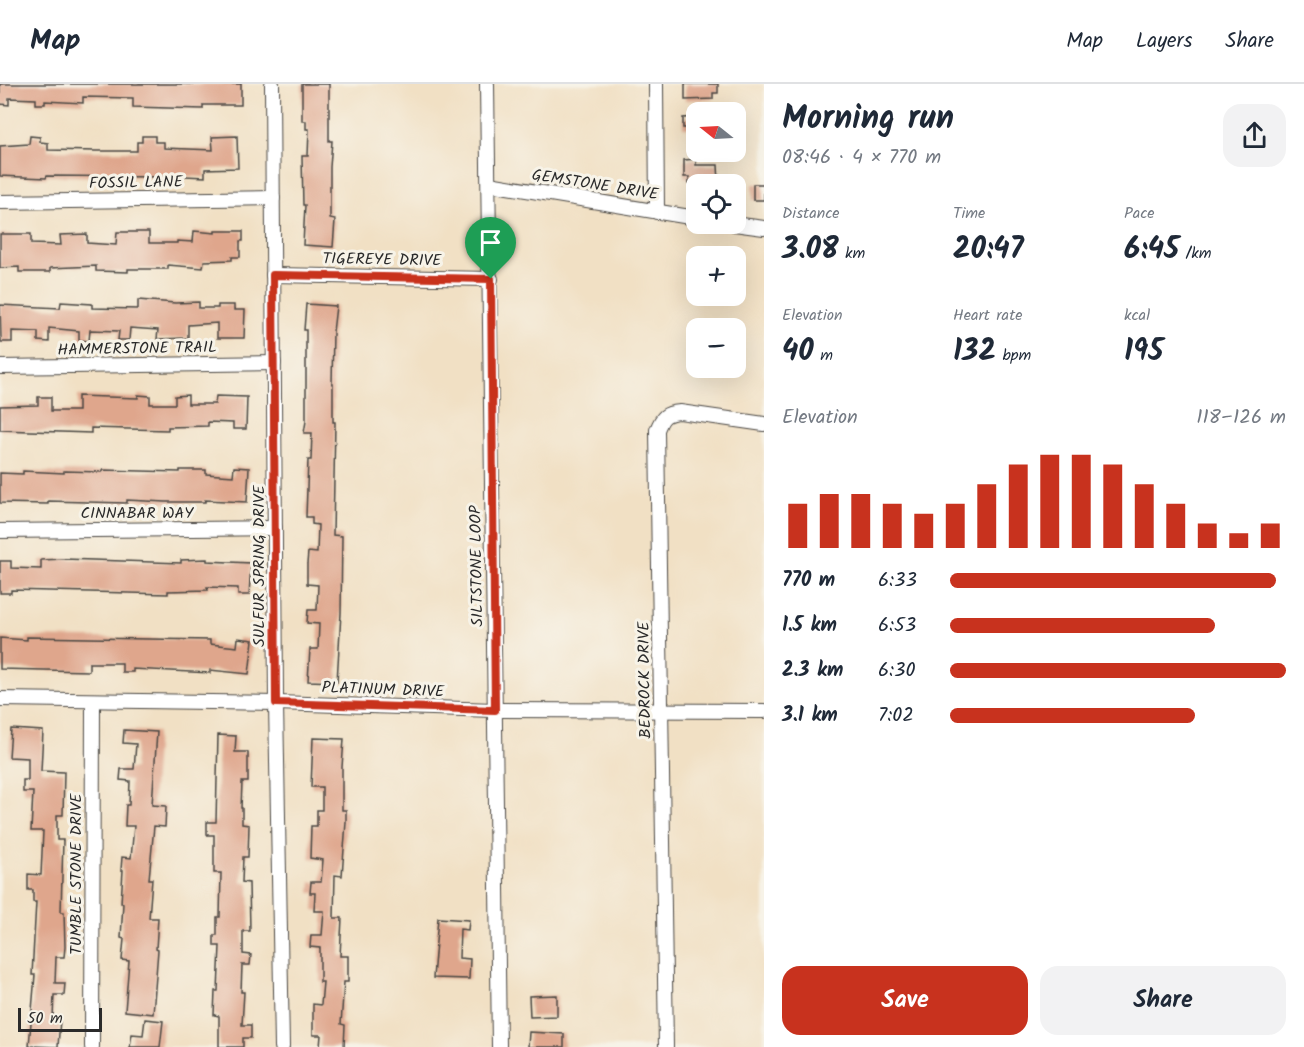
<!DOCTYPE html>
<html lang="en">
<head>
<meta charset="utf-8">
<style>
	body { margin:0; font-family:Kalam,sans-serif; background:#f2f2f3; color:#1f2937; height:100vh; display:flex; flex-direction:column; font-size:22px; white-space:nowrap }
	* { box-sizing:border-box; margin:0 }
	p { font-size:20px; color:#747a83 }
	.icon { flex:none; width:33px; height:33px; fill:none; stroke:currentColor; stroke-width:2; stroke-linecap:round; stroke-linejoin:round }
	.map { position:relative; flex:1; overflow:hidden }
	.sheet { display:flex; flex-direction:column; background:#fff; width:540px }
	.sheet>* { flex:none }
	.needle { width:39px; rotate:288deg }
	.tools { position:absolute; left:686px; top:18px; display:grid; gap:12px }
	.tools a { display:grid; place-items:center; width:60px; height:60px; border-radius:12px; background:#fff; box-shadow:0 6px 24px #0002; font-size:30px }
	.scale { position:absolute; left:18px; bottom:15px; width:84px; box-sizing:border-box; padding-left:6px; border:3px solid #2b2b2b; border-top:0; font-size:16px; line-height:21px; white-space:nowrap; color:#2b2b2b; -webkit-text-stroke:4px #f7f3e8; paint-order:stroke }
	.pin { position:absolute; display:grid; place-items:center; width:51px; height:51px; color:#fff; margin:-62px -26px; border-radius:50% 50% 50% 0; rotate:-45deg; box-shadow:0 0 6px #0007 }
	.pin .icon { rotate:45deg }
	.round { display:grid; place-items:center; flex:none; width:63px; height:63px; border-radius:18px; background:#f2f2f3 }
	.head { display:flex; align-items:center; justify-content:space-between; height:102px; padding:0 18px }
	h1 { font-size:33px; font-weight:700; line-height:45px }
	.metrics { display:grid; grid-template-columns:repeat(3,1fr); gap:9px; height:102px; padding:6px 18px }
	.metrics div { display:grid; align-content:center }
	.metrics b { font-size:30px; font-weight:700 }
	.metrics small { font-size:16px; font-weight:400 }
	.metrics p { font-size:16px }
	.chart { height:168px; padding:12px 18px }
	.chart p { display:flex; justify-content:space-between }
	.chart svg { width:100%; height:108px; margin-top:6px; stroke:#c8321e; stroke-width:6 }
	.primary-button { display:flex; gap:12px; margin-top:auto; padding:12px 18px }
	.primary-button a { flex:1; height:69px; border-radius:18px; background:#c8321e; color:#fff; font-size:24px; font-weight:700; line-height:69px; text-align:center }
	.primary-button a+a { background:#f2f2f3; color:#1f2937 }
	ul { padding:0 18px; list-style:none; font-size:20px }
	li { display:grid; grid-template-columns:96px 72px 1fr; align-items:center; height:45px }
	li i { height:15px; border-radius:8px; background:#c8321e }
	header { display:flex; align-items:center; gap:36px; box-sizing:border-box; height:84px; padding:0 30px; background:#fff; border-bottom:2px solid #e0e1e3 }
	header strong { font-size:28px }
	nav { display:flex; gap:33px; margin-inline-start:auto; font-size:21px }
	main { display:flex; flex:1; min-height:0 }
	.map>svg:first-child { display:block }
	.building { fill:#dfa68c }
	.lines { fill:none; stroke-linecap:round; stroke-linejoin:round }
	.minor-casing { stroke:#494642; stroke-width:16 }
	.minor { stroke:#fff; stroke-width:14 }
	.route-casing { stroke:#fff; stroke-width:12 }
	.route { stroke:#c8321e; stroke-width:8 }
	.labels { text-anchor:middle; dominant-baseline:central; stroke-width:6; stroke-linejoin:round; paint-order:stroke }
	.street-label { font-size:16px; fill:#2b2b2b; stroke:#f7f3e8 }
</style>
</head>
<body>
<header>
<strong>Map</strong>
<nav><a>Map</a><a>Layers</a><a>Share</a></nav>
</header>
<main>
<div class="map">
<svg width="764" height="963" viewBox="0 0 764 963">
	<rect width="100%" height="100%" fill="#f7f3e8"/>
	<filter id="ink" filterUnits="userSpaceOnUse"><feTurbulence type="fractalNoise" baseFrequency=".0167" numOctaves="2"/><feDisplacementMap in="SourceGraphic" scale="12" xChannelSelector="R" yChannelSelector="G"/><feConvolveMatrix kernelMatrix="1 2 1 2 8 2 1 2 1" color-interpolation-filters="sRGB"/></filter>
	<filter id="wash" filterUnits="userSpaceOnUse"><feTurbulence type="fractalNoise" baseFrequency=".008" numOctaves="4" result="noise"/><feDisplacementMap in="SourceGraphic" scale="24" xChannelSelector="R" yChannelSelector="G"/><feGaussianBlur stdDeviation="1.35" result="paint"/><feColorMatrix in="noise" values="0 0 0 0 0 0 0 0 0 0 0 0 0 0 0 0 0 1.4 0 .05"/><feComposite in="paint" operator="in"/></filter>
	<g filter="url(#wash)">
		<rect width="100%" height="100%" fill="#f1e0c4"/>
		<g id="blocks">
			<g class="building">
				<path d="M0,0H241V21H203V25L133,23V14L83,13V19L45,17V20H36V15L9,14V21L0,20Z"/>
				<path d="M302,0H329V57H332L330,83V135L335,136L333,163L303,161L305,121H303L302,72H308L309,45H306V37H302Z"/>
				<path d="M685,0H718V9H713V15L685,16Z"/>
				<path d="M696,33V44H683V34Z"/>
				<path d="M30,52L40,53V58L48,59V66L96,67H137V58H142V52H155V58H164V64L213,66L212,53L237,52L238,84L205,85V93L164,91V93L47,92L46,94L0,92V62L29,60Z"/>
				<path d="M696,75V81H718L719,100H689V93H684V76Z"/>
				<rect x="753" y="100" width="11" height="16"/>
				<path d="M194,147L215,149V147H243V157H240V173H232V176L204,177L203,184L168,181V185H128V188L96,187V182L50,184V188H19V183L0,184V150H31V160L61,161L60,151L87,150V159L116,161L117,148H149V159H177V157L193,158Z"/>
				<path d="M138,216L175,219L199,218V224H218V221H234V226H245L244,254H217V239L188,241V254L157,255L158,246L130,244L129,256H118L119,247L90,246L89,257L79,256V247L49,244V258L38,257V248L12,247V258H1L0,221L60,224L61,218L92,220V224L138,225Z"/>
				<path d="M306,220L336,222L333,248L332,300H333V338H335L333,451L342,452L341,529L337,598L308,597L310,565H318L319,540L307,539L308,526H317L318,501L307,500V480L308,468L317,469L318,441L312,440V433H306L308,376H311L312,349H304L306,337V246H304Z"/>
				<path d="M138,311L150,312V320H175V312L188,311V320H215L216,312L247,313L246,345H233V339L208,338V342L168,343V346L91,344V349L0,346V322L38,321V313H51V327H78V312L138,314Z"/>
				<path d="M234,383L249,384L247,418L205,416V418H166L127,416V419L48,417V420L0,419V389L23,390V387L64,389V387L102,388V386L180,388V386H206V390L233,392Z"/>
				<path d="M64,475L181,479V476L207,475V477L251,479L249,511H238V504L207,503L208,506L168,507V510L11,506V509H0V477H11V484L41,485V476Z"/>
				<path d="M27,553L210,556V560L237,563L238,554L253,556L249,590L210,586V589L133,585V588H122V579H89V587L0,585V554L27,556Z"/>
				<path d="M11,645L43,647L41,687L64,688L63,731H57V756H63L61,828H64L65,863L64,873H56L55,899H65L64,911H54L53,934L60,935L58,963L29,962L35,891H32L36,818H33V806H28V790L41,791L43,747H31L33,708H23V696H28V674L9,673Z"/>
				<path d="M124,646L157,648L152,721L166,722L165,743L154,742L149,795H152L149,834H158L156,865L158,866L153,930L125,927L129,877L122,876L124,855L121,854L123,819H121L123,786H121L122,773L131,774L134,742H125L126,721H129L130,697L120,696L121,685H134L136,660L123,659Z"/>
				<path d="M218,651L236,652L235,668H248V698H242L241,724H242V740L249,741L248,773H243L242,798L249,799L250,847H243V870L251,871L250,881H242L241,908H244L242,941H251V954H243V963H219V932L214,931L215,907H218L220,862H214V851H217V833H220L221,789H214V751H207V738H216Z"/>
				<path d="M313,654L344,655L342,683V726H346V738L342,792L335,791L334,834H342L340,872H348V898H344L341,940L345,941L344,963H320L321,951H313V920L321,921L323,898H320V864L310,863L311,851H322L324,827H314L315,809H310L311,798H321L323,776L310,774L311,742H317V726H322V703H311Z"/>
				<path d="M438,834L469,836L468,846L460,845L459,874L470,875L469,895L433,894Z"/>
				<path d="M557,911V932L530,933L529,912Z"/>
				<path d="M145,935L163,937L160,963H130L132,950L143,951Z"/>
				<path d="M529,948L564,950V963H528Z"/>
			</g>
		</g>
	</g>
	<g filter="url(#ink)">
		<use href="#blocks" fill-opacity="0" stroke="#494642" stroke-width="1.5"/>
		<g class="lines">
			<g class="minor-casing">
				<g id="minor">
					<path d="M272,0L276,619L282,963"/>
					<path d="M487,0L499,963"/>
					<path d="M656,0L657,128"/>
					<path d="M489,100L696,134"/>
					<path d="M0,118L273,114"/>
					<path d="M734,140L764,144"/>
					<path d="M273,191L491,195"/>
					<path d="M0,283L274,279"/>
					<path d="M0,447L275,444"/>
					<path d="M0,615L276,619L495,626L764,627"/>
					<path d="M92,963L93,617"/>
					<path d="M666,963L657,346C662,333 665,329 680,328L764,340"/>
				</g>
			</g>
			<use href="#minor" class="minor"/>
		</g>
	</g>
	<g class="lines" filter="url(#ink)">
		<g class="route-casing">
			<path id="route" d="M273,191L491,195L495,626L276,619Z"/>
		</g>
		<use href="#route" class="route"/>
	</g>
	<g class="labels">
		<g class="street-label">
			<text transform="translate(136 99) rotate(-1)">FOSSIL LANE</text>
			<text transform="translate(595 101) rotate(9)">GEMSTONE DRIVE</text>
			<text transform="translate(382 176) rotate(1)">TIGEREYE DRIVE</text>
			<text transform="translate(137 265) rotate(-1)">HAMMERSTONE TRAIL</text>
			<text x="137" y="429">CINNABAR WAY</text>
			<text transform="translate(259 482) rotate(-90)">SULFUR SPRING DRIVE</text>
			<text transform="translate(477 482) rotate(-91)">SILTSTONE LOOP</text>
			<text transform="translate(645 596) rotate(-91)">BEDROCK DRIVE</text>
			<text transform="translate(383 606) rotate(2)">PLATINUM DRIVE</text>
			<text transform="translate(76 790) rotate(-90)">TUMBLE STONE DRIVE</text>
		</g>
	</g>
</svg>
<div class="tools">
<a><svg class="needle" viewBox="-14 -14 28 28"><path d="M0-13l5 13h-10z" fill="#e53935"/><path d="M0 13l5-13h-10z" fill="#747a83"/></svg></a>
<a><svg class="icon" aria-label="locate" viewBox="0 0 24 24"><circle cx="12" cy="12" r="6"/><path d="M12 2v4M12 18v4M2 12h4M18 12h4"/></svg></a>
<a>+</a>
<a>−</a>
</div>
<div class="scale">50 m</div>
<div class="pin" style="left:491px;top:195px;background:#1e9e55"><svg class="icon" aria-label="arrive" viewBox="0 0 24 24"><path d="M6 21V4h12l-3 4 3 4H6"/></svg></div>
</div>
<section class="sheet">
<div class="head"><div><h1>Morning run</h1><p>08:46 · 4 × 770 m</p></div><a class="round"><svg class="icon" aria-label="share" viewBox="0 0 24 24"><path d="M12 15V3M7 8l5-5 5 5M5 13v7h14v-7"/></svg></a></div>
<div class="metrics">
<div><p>Distance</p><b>3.08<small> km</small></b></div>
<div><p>Time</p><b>20:47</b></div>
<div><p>Pace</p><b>6:45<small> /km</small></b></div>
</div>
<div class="metrics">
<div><p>Elevation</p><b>40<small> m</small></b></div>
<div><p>Heart rate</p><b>132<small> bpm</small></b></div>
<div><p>kcal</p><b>195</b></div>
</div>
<div class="chart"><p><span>Elevation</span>118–126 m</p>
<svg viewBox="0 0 160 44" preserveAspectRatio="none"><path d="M5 44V26M15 44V22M25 44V22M35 44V26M45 44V30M55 44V26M65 44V18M75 44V10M85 44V6M95 44V6M105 44V10M115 44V18M125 44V26M135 44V34M145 44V38M155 44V34"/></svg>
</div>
<ul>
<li><b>770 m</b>6:33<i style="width:97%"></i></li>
<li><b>1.5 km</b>6:53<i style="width:79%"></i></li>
<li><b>2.3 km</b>6:30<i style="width:100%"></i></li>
<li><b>3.1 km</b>7:02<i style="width:73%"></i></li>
</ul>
<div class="primary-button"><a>Save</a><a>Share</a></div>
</section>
</main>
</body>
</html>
